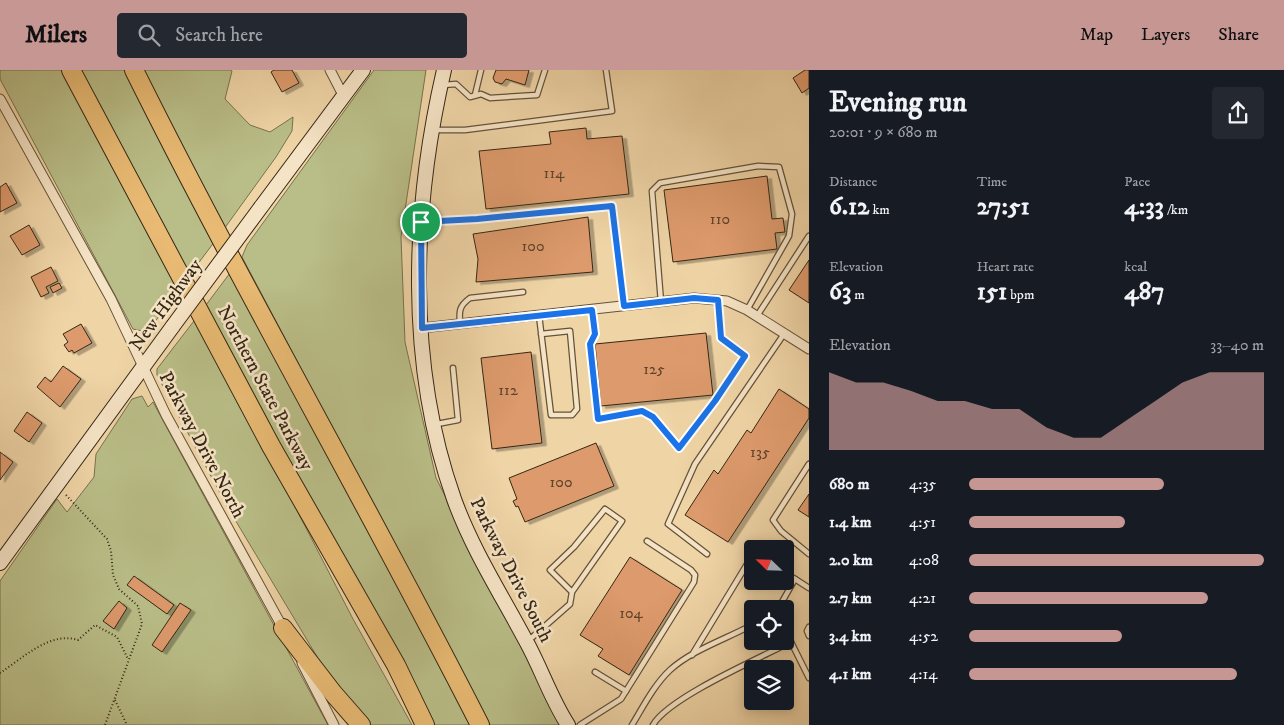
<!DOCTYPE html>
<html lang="en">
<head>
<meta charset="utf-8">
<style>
	body { margin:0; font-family:"IM FELL DW Pica",serif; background:#242831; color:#f1f3f6; height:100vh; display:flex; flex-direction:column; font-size:19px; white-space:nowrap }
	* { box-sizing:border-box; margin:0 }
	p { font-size:16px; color:#9ea1a6 }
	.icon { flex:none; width:28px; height:28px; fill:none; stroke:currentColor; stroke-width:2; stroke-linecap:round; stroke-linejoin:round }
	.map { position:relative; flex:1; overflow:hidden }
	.sheet { display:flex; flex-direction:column; background:#171b24; width:475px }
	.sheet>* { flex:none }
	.needle { width:32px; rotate:293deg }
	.fabs { position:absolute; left:744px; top:470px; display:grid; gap:10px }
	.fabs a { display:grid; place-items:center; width:50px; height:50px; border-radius:5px; background:#171b24; box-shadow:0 2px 12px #0003; font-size:25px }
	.pin { position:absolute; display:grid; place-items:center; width:42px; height:42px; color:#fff; margin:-21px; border:2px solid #fff; border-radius:50%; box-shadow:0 1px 5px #0007 }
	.round { display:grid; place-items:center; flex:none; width:52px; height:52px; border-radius:5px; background:#242831 }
	.summary { display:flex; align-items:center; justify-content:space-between; height:85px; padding:0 20px }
	h1 { font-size:28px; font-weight:700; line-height:38px }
	.metrics { display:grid; grid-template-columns:repeat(3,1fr); gap:8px; height:85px; padding:5px 20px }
	.metrics div { display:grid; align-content:center }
	.metrics b { font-size:25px; font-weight:700 }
	.metrics small { font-size:14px; font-weight:400 }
	.metrics p { font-size:14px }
	.chart { height:140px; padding:10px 20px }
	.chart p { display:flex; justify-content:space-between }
	.chart svg { width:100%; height:90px; margin-top:5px; fill:#c59692; opacity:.7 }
	ul { padding:0 20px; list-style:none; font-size:16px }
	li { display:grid; grid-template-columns:80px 60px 1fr; align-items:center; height:38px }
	li i { height:12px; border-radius:6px; background:#c59692 }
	header { display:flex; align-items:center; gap:30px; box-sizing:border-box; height:70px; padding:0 25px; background:#c59692; color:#111 }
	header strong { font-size:24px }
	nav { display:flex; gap:28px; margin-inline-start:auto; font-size:18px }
	.search { width:350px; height:45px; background:#242831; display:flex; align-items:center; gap:12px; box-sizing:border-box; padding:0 18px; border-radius:5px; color:#9ea1a6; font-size:19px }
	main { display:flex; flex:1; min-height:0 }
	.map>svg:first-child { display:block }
	.green { fill:#b9bd87; stroke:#77724e }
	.building { fill:#dd9a6c; stroke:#352715; filter:url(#shadow) }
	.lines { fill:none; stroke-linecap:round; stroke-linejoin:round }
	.lane-casing { stroke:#645239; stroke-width:7 }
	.street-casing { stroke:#645239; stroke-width:11 }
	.secondary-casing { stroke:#352715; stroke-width:16 }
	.highway-casing { stroke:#352715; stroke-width:20 }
	.path { stroke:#352715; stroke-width:2; stroke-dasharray:1 2.5; stroke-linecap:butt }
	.lane { stroke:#f5e3c5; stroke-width:4.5 }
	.street { stroke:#f5e3c5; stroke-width:9 }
	.secondary { stroke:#f5e3c5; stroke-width:14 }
	.highway { stroke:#e8ba73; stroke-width:18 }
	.secondary-bridge-casing { stroke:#352715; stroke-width:16; stroke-linecap:butt }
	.secondary-bridge { stroke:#f5e3c5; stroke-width:14 }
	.route-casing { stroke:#fff; stroke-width:10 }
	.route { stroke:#1a73e8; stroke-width:6 }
	.labels { text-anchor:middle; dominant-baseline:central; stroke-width:5; stroke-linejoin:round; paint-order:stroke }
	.number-label { font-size:16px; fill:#5f442b }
	.street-label { font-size:19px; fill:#352715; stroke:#f5e3c5 }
</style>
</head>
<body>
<header>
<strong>Milers</strong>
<div class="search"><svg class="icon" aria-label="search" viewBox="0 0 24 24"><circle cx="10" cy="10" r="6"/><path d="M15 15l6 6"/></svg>Search here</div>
<nav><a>Map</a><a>Layers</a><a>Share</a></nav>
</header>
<main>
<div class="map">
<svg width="809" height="655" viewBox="0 0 809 655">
	<defs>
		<filter id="shadow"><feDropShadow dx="4.5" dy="2.5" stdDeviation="0" flood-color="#0004"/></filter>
	</defs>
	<rect width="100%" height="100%" fill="#efd4a6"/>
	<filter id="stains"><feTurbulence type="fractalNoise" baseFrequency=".004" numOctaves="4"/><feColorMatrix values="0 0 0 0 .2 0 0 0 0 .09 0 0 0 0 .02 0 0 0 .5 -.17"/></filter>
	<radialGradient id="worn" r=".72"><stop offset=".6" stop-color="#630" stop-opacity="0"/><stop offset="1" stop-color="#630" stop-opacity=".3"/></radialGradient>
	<g class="green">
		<path d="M0,0H63L180,219L147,262L133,259L0,9Z"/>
		<path d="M79,0H125L215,171L188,207Z"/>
		<path d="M143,0H230L232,1L225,29L250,55L270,62L293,47L292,61L276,87L224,159Z"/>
		<path d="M374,0H426L401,167L405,272L436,408L561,655H490L242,187L247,175Z"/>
		<path d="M233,199L474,655H429L274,369L206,235Z"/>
		<path d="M197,247L353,549L412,655H367L334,615L228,438L173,335L157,305V299Z"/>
		<path d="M142,326L148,337L153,332L328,655H0V511L57,429L67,442L94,407L96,384L132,329Z"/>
	</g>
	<g class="building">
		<path d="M274,0H292L299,13L282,22L271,2Z"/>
		<path d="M496,0H529L525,15L506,9L502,14L495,12L493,8Z"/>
		<path d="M805,0H809V18L802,23L793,8Z"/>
		<path d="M586,58L587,69L622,66L629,124L486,139L479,81L551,74L549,62Z"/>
		<path d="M767,106L772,149L783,148L785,162L775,163L777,179L673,192L664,120Z"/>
		<path d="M6,113L17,133L0,142V117Z"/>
		<path d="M588,147L593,202L476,212L478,189L473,164Z"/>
		<path d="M29,155L40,175L22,185L10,166Z"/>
		<path d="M809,190V233L789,220Z"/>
		<path d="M51,197L58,211L46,217L49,223L41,227L31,207Z"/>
		<path d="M59,213L62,218L53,223L50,217Z"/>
		<path d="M81,254L92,273L74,283L72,280L69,282L64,275L68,272L63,264Z"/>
		<path d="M706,263L713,325L601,336L595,274Z"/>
		<path d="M531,282L542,373L492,379L481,288Z"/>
		<path d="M63,296L81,309L60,337L37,317L45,307L51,312Z"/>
		<path d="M779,319L809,339V348L728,472L685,445L714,400L718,404L747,360L751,363Z"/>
		<path d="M27,342L42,353L29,372L14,361Z"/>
		<path d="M596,373L614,416L525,452L518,436L516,437L513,431L517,429L509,408Z"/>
		<path d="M0,382L13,392L0,410Z"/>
		<path d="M809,424V447L798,440Z"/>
		<path d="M630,487L682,520L629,605L598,586L603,579L580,565Z"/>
		<path d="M134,506L174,535L167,544L127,515Z"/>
		<path d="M119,531L127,538L114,559L103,551Z"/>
		<path d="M180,533L191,540L162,582L152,575Z"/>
	</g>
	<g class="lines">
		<g class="lane-casing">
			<g id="lane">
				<path d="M443,15L456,14L470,27L481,24L490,28L537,25L545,0"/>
				<path d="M475,25L481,0"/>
				<path d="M434,60H465L612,41L606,0"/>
				<path d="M423,152L477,149L612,136L624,236"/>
				<path d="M661,232L652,121L660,113L758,96L779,97L792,144L789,166L747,240"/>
				<path d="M592,240L595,264L590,273L598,349L642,341L653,347L679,378L715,331L745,286L721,268L718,230"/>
				<path d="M539,245L551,345H572L577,339L570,261L541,264"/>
				<path d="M757,246L809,166"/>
				<path d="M460,254C459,241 459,236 470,228L523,222"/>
				<path d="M437,354L458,350L453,298"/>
				<path d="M809,394L773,450L781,461L809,484"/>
				<path d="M707,484L668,454L695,394L784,264"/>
				<path d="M795,509L809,518"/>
				<path d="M778,539L795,509L785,503"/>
				<path d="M809,557L807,561L809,566"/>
				<path d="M528,571L570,534L572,522L622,451L605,439L574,477L550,500L572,522"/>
				<path d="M791,572L809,608"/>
				<path d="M692,585L752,486"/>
				<path d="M595,602L626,621"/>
				<path d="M580,655L621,629L694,512L695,505L691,500L647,471"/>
				<path d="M632,655C643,637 654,615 670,600C692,580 726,569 752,555"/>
				<path d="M653,655C668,628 760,588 791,572L785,562"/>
			</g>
		</g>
		<g class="street-casing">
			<g id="street">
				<path d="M330,0L344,27"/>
				<path d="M0,29L111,229L166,345L284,560"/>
				<path d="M422,258L694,228L727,231L747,240L809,279"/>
				<path d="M302,593L334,655"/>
			</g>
		</g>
		<g class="secondary-casing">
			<g id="secondary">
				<path d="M444,0C412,138 406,294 454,429C472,479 501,524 526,571C541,598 551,629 568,655"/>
				<path d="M261,137L363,0"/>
				<path d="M0,493L173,256"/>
			</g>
		</g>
		<g class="highway-casing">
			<g id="highway">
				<path d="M71,0L271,376L396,595L425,655"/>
				<path d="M134,0C244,221 368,435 480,655"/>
				<path d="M283,558L333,623L361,655"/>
			</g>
		</g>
		<g class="path">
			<path d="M66,425L107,469L111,481L113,505L119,519L138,536L142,554L105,655"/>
			<path d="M0,603C23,588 50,561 78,570L95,555L117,567L128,589"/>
			<path d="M115,630L127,655"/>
		</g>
		<use href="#lane" class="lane"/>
		<use href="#street" class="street"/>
		<use href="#secondary" class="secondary"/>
		<use href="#highway" class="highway"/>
		<g class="secondary-bridge-casing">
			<path id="secondary-bridge" d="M173,256L261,137"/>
		</g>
		<use href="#secondary-bridge" class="secondary-bridge"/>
	</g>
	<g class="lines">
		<g class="route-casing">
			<path id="route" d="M612,136L624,236L694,228L718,230L721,268L745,286L715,331L679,378L653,347L642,341L598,349L590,274L595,264L592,240L422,258L421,152L477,149Z"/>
		</g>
		<use href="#route" class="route"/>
	</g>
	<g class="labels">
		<g class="number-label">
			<text x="554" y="103">114</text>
			<text x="720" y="149">110</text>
			<text x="533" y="176">100</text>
			<text x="654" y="299">125</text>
			<text x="508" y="320">112</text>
			<text x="760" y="382">135</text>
			<text x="561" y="412">100</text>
			<text x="631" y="543">104</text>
		</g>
		<g class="street-label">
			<text transform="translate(166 235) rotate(-54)">New Highway</text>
			<text transform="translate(265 318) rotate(62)">Northern State Parkway</text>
			<text transform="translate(202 375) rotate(62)">Parkway Drive North</text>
			<text transform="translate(511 500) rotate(63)">Parkway Drive South</text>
		</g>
	</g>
	<rect width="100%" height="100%" filter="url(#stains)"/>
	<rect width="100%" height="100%" fill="url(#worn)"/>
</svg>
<div class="fabs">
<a><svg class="needle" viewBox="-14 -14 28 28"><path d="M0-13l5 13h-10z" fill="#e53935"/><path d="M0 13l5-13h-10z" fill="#9ea1a6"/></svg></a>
<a><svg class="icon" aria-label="locate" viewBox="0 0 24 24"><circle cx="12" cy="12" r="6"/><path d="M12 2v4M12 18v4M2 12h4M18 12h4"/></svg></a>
<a><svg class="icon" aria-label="layers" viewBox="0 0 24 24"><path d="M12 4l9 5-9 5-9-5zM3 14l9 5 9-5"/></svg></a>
</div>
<div class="pin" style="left:421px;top:152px;background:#1e9e55"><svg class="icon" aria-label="arrive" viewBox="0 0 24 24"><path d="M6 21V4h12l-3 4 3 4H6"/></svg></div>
</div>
<section class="sheet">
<div class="summary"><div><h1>Evening run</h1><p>20:01 · 9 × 680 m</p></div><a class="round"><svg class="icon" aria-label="share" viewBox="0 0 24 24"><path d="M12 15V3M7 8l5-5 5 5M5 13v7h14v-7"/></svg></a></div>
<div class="metrics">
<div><p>Distance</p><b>6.12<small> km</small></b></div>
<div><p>Time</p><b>27:51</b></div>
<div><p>Pace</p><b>4:33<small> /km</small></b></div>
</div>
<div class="metrics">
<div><p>Elevation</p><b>63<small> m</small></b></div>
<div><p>Heart rate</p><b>151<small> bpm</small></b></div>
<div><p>kcal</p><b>487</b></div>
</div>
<div class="chart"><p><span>Elevation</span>33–40 m</p>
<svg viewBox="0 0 160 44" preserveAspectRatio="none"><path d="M0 44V6L10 11L20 11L30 15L40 20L50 20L60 24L70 24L80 33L90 38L100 38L110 29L120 20L130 11L140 6L150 6L160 6V44z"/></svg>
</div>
<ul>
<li><b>680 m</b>4:35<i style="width:66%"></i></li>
<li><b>1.4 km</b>4:51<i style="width:53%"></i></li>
<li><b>2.0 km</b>4:08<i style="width:100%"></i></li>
<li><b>2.7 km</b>4:21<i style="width:81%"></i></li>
<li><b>3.4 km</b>4:52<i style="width:52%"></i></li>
<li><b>4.1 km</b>4:14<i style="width:91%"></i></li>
</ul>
</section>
</main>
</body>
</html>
